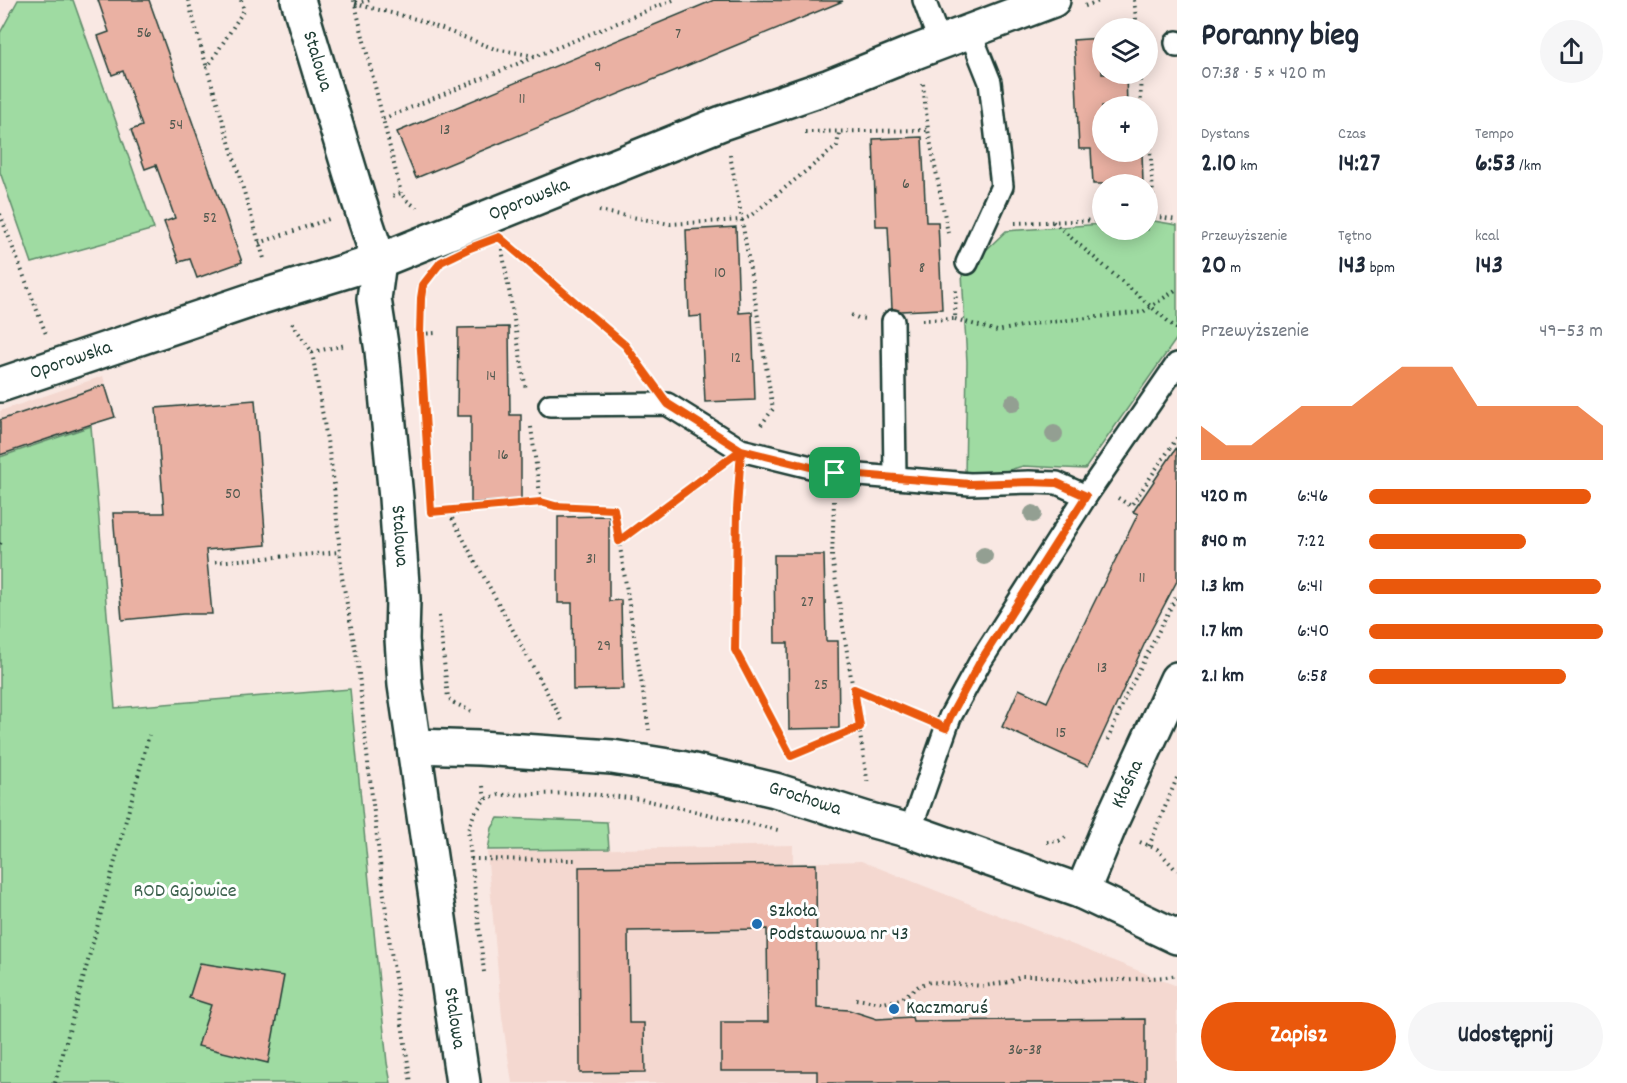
<!DOCTYPE html>
<html lang="pl">
<head>
<meta charset="utf-8">
<style>
	body { margin:0; font-family:Dekko,sans-serif; background:#f6f6f7; color:#1f2937; height:100vh; display:flex; flex-direction:column; font-size:22px; white-space:nowrap }
	* { box-sizing:border-box; margin:0 }
	p { font-size:20px; color:#747a83 }
	.icon { flex:none; width:33px; height:33px; fill:none; stroke:currentColor; stroke-width:2; stroke-linecap:round; stroke-linejoin:round }
	.map { position:relative; flex:1; overflow:hidden }
	.details { display:flex; flex-direction:column; background:#fff; width:450px }
	.details>* { flex:none }
	.tools { position:absolute; left:1092px; top:18px; display:grid; gap:12px }
	.tools a { display:grid; place-items:center; width:66px; height:66px; border-radius:50%; background:#fff; box-shadow:0 3px 15px #0003; font-size:30px }
	.pin { position:absolute; display:grid; place-items:center; width:51px; height:51px; color:#fff; margin:-26px; border-radius:12px; box-shadow:0 3px 9px #0006 }
	.round { display:grid; place-items:center; flex:none; width:63px; height:63px; border-radius:32px; background:#f6f6f7 }
	.headline { display:flex; align-items:center; justify-content:space-between; height:102px; padding:0 24px }
	h1 { font-size:33px; font-weight:800; line-height:45px }
	.figures { display:grid; grid-template-columns:repeat(3,1fr); gap:9px; height:102px; padding:6px 24px }
	.figures div { display:grid; align-content:center }
	.figures b { font-size:26px; font-weight:800 }
	.figures small { font-size:16px; font-weight:400 }
	.figures p { font-size:16px }
	.chart { height:168px; padding:12px 24px }
	.chart p { display:flex; justify-content:space-between }
	.chart svg { width:100%; height:108px; margin-top:6px; fill:#ea580c; opacity:.7 }
	.cta { display:flex; gap:12px; margin-top:auto; padding:12px 24px }
	.cta a { flex:1; height:69px; border-radius:36px; background:#ea580c; color:#fff; font-size:24px; font-weight:800; line-height:69px; text-align:center }
	.cta a+a { background:#f6f6f7; color:#1f2937 }
	ul { padding:0 24px; list-style:none; font-size:20px }
	li { display:grid; grid-template-columns:96px 72px 1fr; align-items:center; height:45px }
	li i { height:15px; border-radius:8px; background:#ea580c }
	main { display:flex; flex:1; min-height:0 }
	.map>svg:first-child { display:block }
	.built { fill:#f4d8d0 }
	.green { fill:#9fdba2; stroke:#5f8c6b; stroke-width:1.5 }
	.building { fill:#eab1a3; stroke:#1f3d34; stroke-width:1.5 }
	.lines { fill:none; stroke-linecap:round; stroke-linejoin:round }
	.lane-casing { stroke:#1f3d34; stroke-width:26 }
	.street-casing { stroke:#1f3d34; stroke-width:38 }
	.path { stroke:#1f3d34; stroke-width:4; stroke-dasharray:1.5 4.5; stroke-linecap:butt }
	.lane { stroke:#fff; stroke-width:21 }
	.street { stroke:#fff; stroke-width:33 }
	.tree { fill:#939f92 }
	.route-casing { stroke:#fff; stroke-width:12 }
	.route { stroke:#ea580c; stroke-width:8 }
	.poi-dot { fill:#1f6fb2; stroke:#fff; stroke-width:2 }
	.labels { text-anchor:middle; dominant-baseline:central; stroke-width:6; stroke-linejoin:round; paint-order:stroke }
	.number-label { font-size:16px; fill:#525a50 }
	.street-label { font-size:20px; fill:#1f3d34; stroke:#fff }
	.park-label { font-size:20px; fill:#3f6450; stroke:#fff }
	.poi-label { font-size:20px; fill:#1f3d34; stroke:#fff; text-anchor:start }
</style>
</head>
<body>
<main>
<div class="map">
<svg width="1177" height="1083" viewBox="0 0 1177 1083">
	<rect width="100%" height="100%" fill="#f9e8e3"/>
	<filter id="ink" filterUnits="userSpaceOnUse"><feTurbulence type="fractalNoise" baseFrequency=".0167" numOctaves="2"/><feDisplacementMap in="SourceGraphic" scale="12" xChannelSelector="R" yChannelSelector="G"/><feConvolveMatrix kernelMatrix="1 2 1 2 8 2 1 2 1" color-interpolation-filters="sRGB"/></filter>
	<g filter="url(#ink)">
		<g class="built">
			<path d="M103,376L115,417L0,457V411Z"/>
			<path d="M793,845V863L861,861L1177,986V1083H512L502,1017L487,852Z"/>
		</g>
		<g class="green">
			<path d="M18,0H73L154,229L32,263L0,172V33Z"/>
			<path d="M1148,221H1154L1177,225V338L1085,469L1023,466L992,475L965,476L967,362L962,273L1006,231L1102,224V230H1148Z"/>
			<path d="M91,426L115,708L350,689L387,1063L391,1083H0V457Z"/>
			<path d="M498,818L607,822L609,849L488,850L492,828Z"/>
		</g>
		<g class="building">
			<path d="M98,0H149L242,262L197,278L190,259L179,262L164,222L175,218L156,165L145,169L131,130L142,126L123,71L112,75L98,36L109,32Z"/>
			<path d="M714,0L843,1L416,178L397,132Z"/>
			<path d="M1102,38V74H1126L1127,106H1102V152H1142L1143,184H1093L1091,149H1079L1075,58L1073,40Z"/>
			<path d="M922,137L926,222H938L942,309L901,311L892,309L888,226H876L873,139Z"/>
			<path d="M736,227L739,313L752,312L755,400L705,402L701,316L689,317L686,230Z"/>
			<path d="M509,327L510,415H521V501L471,503V416H457L458,328Z"/>
			<path d="M105,385L115,417L89,425L0,455V420Z"/>
			<path d="M255,400L266,545L206,550L212,614H183L122,620L113,513H164L156,408Z"/>
			<path d="M1177,447V581L1149,634L1088,766L1002,727L1019,689L1047,702L1092,607L1138,514L1133,512Z"/>
			<path d="M609,516V601L621,600L623,689L573,690L572,603H558V517Z"/>
			<path d="M774,555H824L826,641H838L839,728L789,729L788,643H775Z"/>
			<path d="M816,864L817,1008L849,1010L877,1019L912,1017L913,1021L1145,1019V1083H817V1071H721V1022H768L767,929L628,931L629,1023H644L645,1072L580,1073L579,867Z"/>
			<path d="M200,963L284,976L268,1063L198,1046L211,1005L189,998Z"/>
		</g>
		<g class="lines">
			<g class="lane-casing">
				<g id="lane">
					<path d="M924,0L940,43"/>
					<path d="M1177,42L1176,43L1177,46"/>
					<path d="M967,263L1002,186L990,82L970,32"/>
					<path d="M893,321L895,477"/>
					<path d="M550,405L667,404L741,450L835,473L970,484L1029,482L1057,483L1086,496"/>
					<path d="M910,831L950,717L980,662L1086,496L1177,364"/>
				</g>
			</g>
			<g class="street-casing">
				<g id="street">
					<path id="s1" d="M298,0L358,198L379,261L374,299L382,351L396,498L403,599L402,639L405,685L463,1083"/>
					<path id="s2" d="M0,385L261,297L379,261L722,123L830,86L907,55L1053,0"/>
					<path id="s3" d="M414,746L480,748L612,757L681,768L775,790L870,820L910,831L1082,892L1177,937"/>
					<path id="s4" d="M1082,892L1112,820L1177,679"/>
				</g>
			</g>
			<g class="path">
				<path d="M188,0L207,68"/>
				<path d="M241,0L244,10L207,68L265,262"/>
				<path d="M354,0L401,193"/>
				<path d="M1134,0L1137,28"/>
				<path d="M356,3L370,0"/>
				<path d="M355,4L416,19L495,49L535,56"/>
				<path d="M1085,6L1102,0"/>
				<path d="M1140,74L1141,106"/>
				<path d="M923,84L928,130L948,233"/>
				<path d="M1148,118H1149L1154,217"/>
				<path d="M383,119L673,0"/>
				<path d="M805,132L928,130"/>
				<path d="M730,155L742,220L773,409L761,425"/>
				<path d="M393,196L401,193L405,199L417,208"/>
				<path d="M599,211L670,224L742,220L749,217L837,146L839,133"/>
				<path d="M0,214L46,334"/>
				<path d="M1148,217H1159L1177,220"/>
				<path d="M1053,222L1177,329"/>
				<path d="M1015,223L1102,220"/>
				<path d="M259,243L329,219"/>
				<path d="M509,245L625,345L647,375"/>
				<path d="M502,249L526,390"/>
				<path d="M851,315L858,318L867,319"/>
				<path d="M955,319L997,331L1032,324L1143,312L1177,289"/>
				<path d="M922,320L955,319L956,288"/>
				<path d="M292,323L312,352L333,475L342,577L358,664L366,746L390,945L411,1083"/>
				<path d="M421,334L436,333"/>
				<path d="M312,352L346,345"/>
				<path d="M424,399C423,372 413,300 428,280"/>
				<path d="M531,427L541,502L555,506L614,509L649,730"/>
				<path d="M739,477L737,509L736,650L791,756L860,727"/>
				<path d="M1118,498L1131,506L1177,438"/>
				<path d="M834,501L832,557L868,785"/>
				<path d="M541,502L448,511L562,720"/>
				<path d="M431,512L448,511"/>
				<path d="M619,541L717,468"/>
				<path d="M0,544L1,541"/>
				<path d="M215,562L340,552"/>
				<path d="M439,616L448,698L454,703L471,711"/>
				<path d="M854,689L920,717"/>
				<path d="M1108,740L1125,698L1177,595"/>
				<path d="M483,786L485,799"/>
				<path d="M1047,842L1059,841L1066,837"/>
				<path d="M1140,842L1157,849L1177,871"/>
				<path d="M1149,846L1177,778"/>
				<path d="M471,859L578,860"/>
				<path d="M484,972L468,830L474,814L485,799L499,795L578,793L640,799L778,830"/>
				<path d="M856,999L883,1003L901,999L920,985L930,982L984,986L1009,982L1022,976H1041L1071,981L1120,980L1166,977L1177,975"/>
				<path d="M55,1083L149,735"/>
			</g>
			<use href="#lane" class="lane"/>
			<use href="#street" class="street"/>
		</g>
		<g class="tree">
			<circle cx="1013" cy="403" r="9"/>
			<circle cx="1054" cy="434" r="9"/>
			<circle cx="1033" cy="514" r="9"/>
			<circle cx="984" cy="556" r="9"/>
		</g>
	</g>
	<g class="lines" filter="url(#ink)">
		<g class="route-casing">
			<path id="route" d="M835,473L741,450L619,541L614,509L555,506L541,502L431,512L420,334L421,298L423,285L441,262L470,248L499,237L625,345L668,404L741,450L737,509L735,650L791,756L860,727L854,689L946,728L950,717L980,662L1086,496L1057,483L1029,482L970,484L835,473"/>
		</g>
		<use href="#route" class="route"/>
	</g>
	<g class="poi-dot">
		<circle cx="757" cy="924" r="6"/>
		<circle cx="894" cy="1009" r="6"/>
	</g>
	<g class="labels">
		<g class="number-label">
			<text x="144" y="33">56</text>
			<text x="678" y="34">7</text>
			<text x="598" y="67">9</text>
			<text x="522" y="99">11</text>
			<text x="176" y="125">54</text>
			<text x="445" y="130">13</text>
			<text x="906" y="184">6</text>
			<text x="210" y="218">52</text>
			<text x="922" y="268">8</text>
			<text x="720" y="273">10</text>
			<text x="736" y="358">12</text>
			<text x="491" y="376">14</text>
			<text x="503" y="455">16</text>
			<text x="233" y="494">50</text>
			<text x="591" y="559">31</text>
			<text x="1142" y="578">11</text>
			<text x="807" y="602">27</text>
			<text x="604" y="646">29</text>
			<text x="1102" y="668">13</text>
			<text x="821" y="685">25</text>
			<text x="1061" y="733">15</text>
			<text x="1025" y="1050">36-38</text>
		</g>
		<g class="street-label">
			<text stroke="none"><textPath href="#s1" startOffset="64">Stalowa</textPath></text>
			<text stroke="none"><textPath href="#s2" startOffset="561">Oporowska</textPath></text>
			<text stroke="none"><textPath href="#s2" startOffset="75">Oporowska</textPath></text>
			<text stroke="none"><textPath href="#s1" startOffset="550">Stalowa</textPath></text>
			<text stroke="none"><textPath href="#s4" startOffset="117">Kłośna</textPath></text>
			<text stroke="none"><textPath href="#s3" startOffset="396">Grochowa</textPath></text>
			<text stroke="none"><textPath href="#s1" startOffset="1036">Stalowa</textPath></text>
		</g>
		<g class="park-label">
			<text x="185" y="892">ROD Gajowice</text>
		</g>
		<g class="poi-label">
			<text x="769" y="912">Szkoła<tspan x="769" dy="23">Podstawowa nr 43</tspan></text>
			<text x="906" y="1009">Kaczmaruś</text>
		</g>
	</g>
</svg>
<div class="tools">
<a><svg class="icon" aria-label="layers" viewBox="0 0 24 24"><path d="M12 4l9 5-9 5-9-5zM3 14l9 5 9-5"/></svg></a>
<a>+</a>
<a>−</a>
</div>
<div class="pin" style="left:835px;top:473px;background:#1e9e55"><svg class="icon" aria-label="arrive" viewBox="0 0 24 24"><path d="M6 21V4h12l-3 4 3 4H6"/></svg></div>
</div>
<section class="details">
<div class="headline"><div><h1>Poranny bieg</h1><p>07:38 · 5 × 420 m</p></div><a class="round"><svg class="icon" aria-label="share" viewBox="0 0 24 24"><path d="M12 15V3M7 8l5-5 5 5M5 13v7h14v-7"/></svg></a></div>
<div class="figures">
<div><p>Dystans</p><b>2.10<small> km</small></b></div>
<div><p>Czas</p><b>14:27</b></div>
<div><p>Tempo</p><b>6:53<small> /km</small></b></div>
</div>
<div class="figures">
<div><p>Przewyższenie</p><b>20<small> m</small></b></div>
<div><p>Tętno</p><b>143<small> bpm</small></b></div>
<div><p>kcal</p><b>143</b></div>
</div>
<div class="chart"><p><span>Przewyższenie</span>49–53 m</p>
<svg viewBox="0 0 160 44" preserveAspectRatio="none"><path d="M0 44V30L10 38L20 38L30 30L40 22L50 22L60 22L70 14L80 6L90 6L100 6L110 22L120 22L130 22L140 22L150 22L160 30V44z"/></svg>
</div>
<ul>
<li><b>420 m</b>6:46<i style="width:95%"></i></li>
<li><b>840 m</b>7:22<i style="width:67%"></i></li>
<li><b>1.3 km</b>6:41<i style="width:99%"></i></li>
<li><b>1.7 km</b>6:40<i style="width:100%"></i></li>
<li><b>2.1 km</b>6:58<i style="width:84%"></i></li>
</ul>
<div class="cta"><a>Zapisz</a><a>Udostępnij</a></div>
</section>
</main>
</body>
</html>
